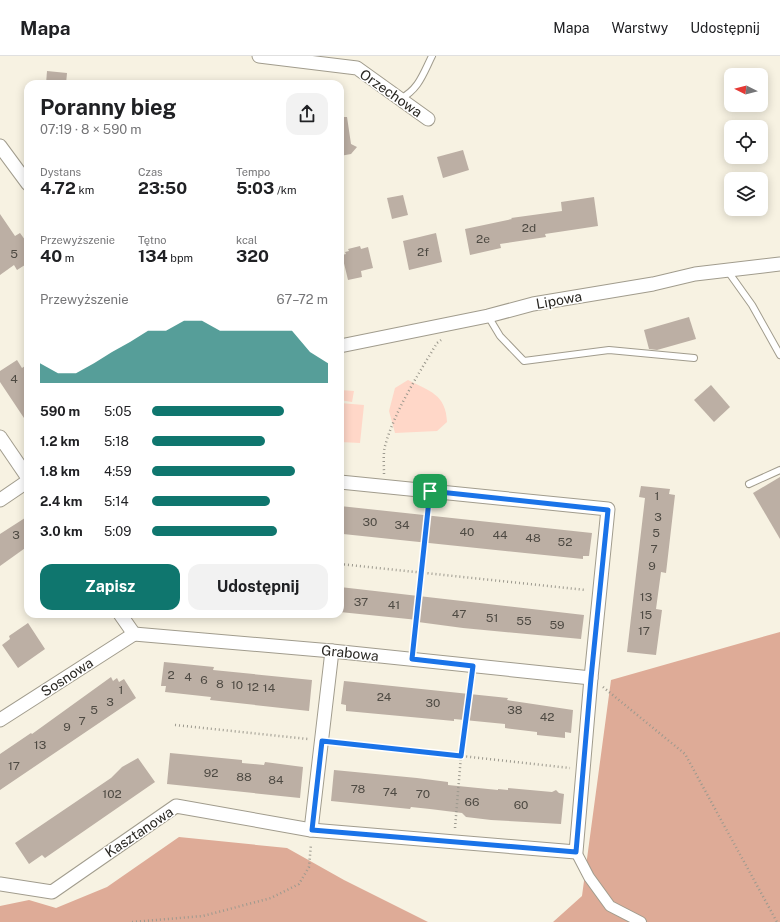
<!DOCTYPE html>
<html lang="pl">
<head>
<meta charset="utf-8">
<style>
	body { margin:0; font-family:"Public Sans",sans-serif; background:#f2f2f2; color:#202124; height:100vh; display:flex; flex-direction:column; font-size:15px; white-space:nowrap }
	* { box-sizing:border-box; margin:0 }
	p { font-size:13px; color:#757577 }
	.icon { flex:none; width:22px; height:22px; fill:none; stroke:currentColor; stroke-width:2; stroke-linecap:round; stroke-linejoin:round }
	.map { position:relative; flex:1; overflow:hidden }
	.side { position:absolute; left:24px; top:24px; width:320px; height:538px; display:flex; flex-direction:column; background:#fff; border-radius:12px; box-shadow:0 2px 10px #0003 }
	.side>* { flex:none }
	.needle { width:26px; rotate:276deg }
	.tools { position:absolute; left:724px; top:12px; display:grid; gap:8px }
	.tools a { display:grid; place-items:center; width:44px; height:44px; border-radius:8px; background:#fff; box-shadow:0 2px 10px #0003; font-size:20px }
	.pin { position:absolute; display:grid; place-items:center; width:34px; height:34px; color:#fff; margin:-17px; border-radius:8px; box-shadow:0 2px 6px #0006 }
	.round { display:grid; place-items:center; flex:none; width:42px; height:42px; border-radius:12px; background:#f2f2f2 }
	.head { display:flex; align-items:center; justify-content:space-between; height:68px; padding:0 16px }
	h1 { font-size:22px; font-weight:700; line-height:30px }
	.figures { display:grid; grid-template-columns:repeat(3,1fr); gap:6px; height:68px; padding:4px 16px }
	.figures div { display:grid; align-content:center }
	.figures b { font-size:17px; font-weight:700 }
	.figures small { font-size:11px; font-weight:400 }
	.figures p { font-size:11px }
	.chart { height:112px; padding:8px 16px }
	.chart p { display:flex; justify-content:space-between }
	.chart svg { width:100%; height:72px; margin-top:4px; fill:#0f766e; opacity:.7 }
	.primary-button { display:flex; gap:8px; margin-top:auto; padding:8px 16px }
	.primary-button a { flex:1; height:46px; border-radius:12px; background:#0f766e; color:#fff; font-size:16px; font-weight:700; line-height:46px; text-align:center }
	.primary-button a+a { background:#f2f2f2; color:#202124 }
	ul { padding:0 16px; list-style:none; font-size:13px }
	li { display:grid; grid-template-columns:64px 48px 1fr; align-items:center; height:30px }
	li i { height:10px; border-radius:5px; background:#0f766e }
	header { display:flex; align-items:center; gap:24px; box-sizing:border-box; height:56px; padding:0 20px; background:#fff; border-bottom:1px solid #e0e0e0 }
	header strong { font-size:19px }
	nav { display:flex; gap:22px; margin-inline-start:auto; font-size:14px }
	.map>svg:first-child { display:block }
	.green { fill:#ffd7c8 }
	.forest { fill:#deab97 }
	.building { fill:#bcafa4 }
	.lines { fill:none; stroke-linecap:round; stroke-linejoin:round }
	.service-casing { stroke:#a19c8d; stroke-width:8 }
	.pedestrian-casing { stroke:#a19c8d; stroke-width:12 }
	.minor-casing { stroke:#a19c8d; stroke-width:15 }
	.path { stroke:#9c998e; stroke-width:2.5; stroke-dasharray:1 3; stroke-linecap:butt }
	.service { stroke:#fff; stroke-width:6 }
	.pedestrian { stroke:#fff; stroke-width:10 }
	.minor { stroke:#fff; stroke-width:13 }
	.route-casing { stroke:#fff; stroke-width:8 }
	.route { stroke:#1a73e8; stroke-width:5 }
	.labels { text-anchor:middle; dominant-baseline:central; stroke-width:3; stroke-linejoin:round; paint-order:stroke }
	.number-label { font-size:12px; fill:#4e4a43 }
	.street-label { font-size:14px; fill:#2a2823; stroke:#fff }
</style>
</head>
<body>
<header>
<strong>Mapa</strong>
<nav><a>Mapa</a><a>Warstwy</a><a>Udostępnij</a></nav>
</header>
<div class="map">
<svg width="780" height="866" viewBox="0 0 780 866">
	<rect width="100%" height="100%" fill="#f7f2e2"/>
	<g class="green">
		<path d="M408,324C429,335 446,338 447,366L437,375L395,377L389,355L395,332Z"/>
		<path d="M340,334L354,335L352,346L340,344Z"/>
		<path d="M340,347L364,349L360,387L340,386Z"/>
	</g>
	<g class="forest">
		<path d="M780,576V866H553L582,840L611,624Z"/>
		<path d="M179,781L287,792L344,824L428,866H0V850L29,844L56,852L107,831Z"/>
	</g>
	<g class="building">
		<path d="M47,15L67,17L66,28H46Z"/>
		<path d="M340,61H347L351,88L357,91L351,98L340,100Z"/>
		<path d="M463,94L469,114L443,122L437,101Z"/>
		<path d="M403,139L408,159L392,163L387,142Z"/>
		<path d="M594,141L598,170L545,178L546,181L500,188L501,192L470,199L465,173L512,163L511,162L562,155L561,146Z"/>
		<path d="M0,158L15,180L20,177L28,188V207L17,214L14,209L0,219Z"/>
		<path d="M436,177L442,206L409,214L403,185Z"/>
		<path d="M360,190L361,193L368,191L373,212L361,215L362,221L348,224L342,199L346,198L345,196L349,195L348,193Z"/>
		<path d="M689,261L696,283L657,294L649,293L644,274Z"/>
		<path d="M17,304L22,312L28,308V368L0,326V315Z"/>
		<path d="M711,329L730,351L714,366L694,344Z"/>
		<path d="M780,421V483L753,437Z"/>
		<path d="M641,430L670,433L669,438L675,439L666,517L661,516L656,553L662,554L656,599L627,596L645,442L639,441Z"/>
		<path d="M340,450L592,477L589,500H583V503L343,478L344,475H340Z"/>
		<path d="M28,460V490L0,510V478Z"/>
		<path d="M340,531L584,559L581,583L463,572L418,566V564L340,556Z"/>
		<path d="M28,567L45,593L18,612L2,589L10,583L9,580Z"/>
		<path d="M164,606L214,611L213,614L312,624L309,655L210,644L211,641L165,636L166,630H161Z"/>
		<path d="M111,621L113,625L117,622L119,626L124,623L136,642L0,734V698L31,677L32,678Z"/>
		<path d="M344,625L508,642L507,644L573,654L571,677L565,676V682L537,679V676L505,672V668L454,663V665L346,655V649L341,648Z"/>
		<path d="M170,697L242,704V707L264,709L265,706L303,711L300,742L167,728Z"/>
		<path d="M138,702L155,726L45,802L42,799L29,808L15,787L111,722L122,711Z"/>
		<path d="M334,714L417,722L448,726V729L498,734V733L508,734V732L552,736L556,734L559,737L564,738L561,768L491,764L466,761L462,757L430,753L411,751L410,753L331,745Z"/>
	</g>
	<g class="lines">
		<g class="service-casing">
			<g id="service">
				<path d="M400,43C419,33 423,18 432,0"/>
				<path d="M727,214L752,249L780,299"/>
				<path d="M488,260L500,280L524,305L609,294L694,302"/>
				<path d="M749,428L780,414"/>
			</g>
		</g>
		<g class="pedestrian-casing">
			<path id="pedestrian" d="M576,796L589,821L610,850L641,866"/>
		</g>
		<g class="minor-casing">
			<g id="minor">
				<path d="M259,0L357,12L428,63"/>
				<path d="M0,90L28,128"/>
				<path d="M340,290L488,260L533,248L653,228L695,218L780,208"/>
				<path d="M0,381L28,422"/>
				<path d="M0,444L28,425"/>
				<path d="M120,558L134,578"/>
				<path d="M134,578L332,595L591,622"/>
				<path d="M0,664L134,578"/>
				<path d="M311,774L332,595"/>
				<path d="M0,828L52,836L176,750L311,774L576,796L591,622L608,453L340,426"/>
			</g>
		</g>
		<g class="path">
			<path d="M384,418C384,409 383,398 385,390C395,354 418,319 437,287L441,284"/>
			<path d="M340,508L586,534"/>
			<path d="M413,591L428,449"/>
			<path d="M603,631L685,698L777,866"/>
			<path d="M175,669L308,683"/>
			<path d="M335,686L570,712"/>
			<path d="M455,772L461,700L471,622"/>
			<path d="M132,866L203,860L271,842L299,828L309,811L311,788"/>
		</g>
		<use href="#service" class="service"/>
		<use href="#pedestrian" class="pedestrian"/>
		<use href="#minor" class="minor"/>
	</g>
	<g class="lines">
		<g class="route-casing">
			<path id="route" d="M430,435L608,454L591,622L576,796L312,774L322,685L461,700L473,610L412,603Z"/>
		</g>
		<use href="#route" class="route"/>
	</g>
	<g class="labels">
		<g class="number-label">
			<text x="529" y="172">2d</text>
			<text x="483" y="183">2e</text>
			<text x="423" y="196">2f</text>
			<text x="14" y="198">5</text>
			<text x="14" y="323">4</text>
			<text x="657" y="440">1</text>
			<text x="658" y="461">3</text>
			<text x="370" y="466">30</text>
			<text x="402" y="469">34</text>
			<text x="467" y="476">40</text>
			<text x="656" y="477">5</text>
			<text x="16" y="479">3</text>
			<text x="500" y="479">44</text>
			<text x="533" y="482">48</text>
			<text x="565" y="486">52</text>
			<text x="654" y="493">7</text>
			<text x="652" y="510">9</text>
			<text x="646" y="541">13</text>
			<text x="361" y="546">37</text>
			<text x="394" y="549">41</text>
			<text x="459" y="558">47</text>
			<text x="646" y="559">15</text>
			<text x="492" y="562">51</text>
			<text x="524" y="565">55</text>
			<text x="557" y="569">59</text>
			<text x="644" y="575">17</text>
			<text x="171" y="619">2</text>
			<text x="188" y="621">4</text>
			<text x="204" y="624">6</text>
			<text x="220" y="628">8</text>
			<text x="237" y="629">10</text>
			<text x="253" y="631">12</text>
			<text x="269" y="632">14</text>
			<text x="121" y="634">1</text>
			<text x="384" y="641">24</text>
			<text x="110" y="646">3</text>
			<text x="433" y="647">30</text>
			<text x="94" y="654">5</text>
			<text x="515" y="654">38</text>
			<text x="547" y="661">42</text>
			<text x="82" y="665">7</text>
			<text x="67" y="671">9</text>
			<text x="40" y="689">13</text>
			<text x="14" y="710">17</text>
			<text x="211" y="717">92</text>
			<text x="244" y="721">88</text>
			<text x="276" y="724">84</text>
			<text x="358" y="733">78</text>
			<text x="390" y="736">74</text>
			<text x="112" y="738">102</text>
			<text x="423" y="738">70</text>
			<text x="472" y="746">66</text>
			<text x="521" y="749">60</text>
		</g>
		<g class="street-label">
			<text transform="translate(391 37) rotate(35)">Orzechowa</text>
			<text transform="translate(559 244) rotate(-10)">Lipowa</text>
			<text transform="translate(350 597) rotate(6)">Grabowa</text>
			<text transform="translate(67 621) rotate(-33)">Sosnowa</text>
			<text transform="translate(139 776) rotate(-34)">Kasztanowa</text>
		</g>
	</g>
</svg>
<div class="tools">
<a><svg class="needle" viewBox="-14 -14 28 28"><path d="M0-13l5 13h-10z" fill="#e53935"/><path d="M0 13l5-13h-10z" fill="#757577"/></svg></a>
<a><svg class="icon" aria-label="locate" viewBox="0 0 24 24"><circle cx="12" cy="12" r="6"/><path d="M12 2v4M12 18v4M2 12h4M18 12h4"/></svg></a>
<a><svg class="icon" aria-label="layers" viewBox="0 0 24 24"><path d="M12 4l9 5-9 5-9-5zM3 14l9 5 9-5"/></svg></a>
</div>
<div class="pin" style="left:430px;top:435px;background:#1e9e55"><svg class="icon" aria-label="arrive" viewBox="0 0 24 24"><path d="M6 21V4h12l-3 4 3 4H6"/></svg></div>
<section class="side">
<div class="head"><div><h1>Poranny bieg</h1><p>07:19 · 8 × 590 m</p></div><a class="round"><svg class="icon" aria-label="share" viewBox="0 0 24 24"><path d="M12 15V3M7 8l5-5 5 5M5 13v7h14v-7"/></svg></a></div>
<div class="figures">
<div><p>Dystans</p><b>4.72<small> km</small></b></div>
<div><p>Czas</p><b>23:50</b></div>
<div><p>Tempo</p><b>5:03<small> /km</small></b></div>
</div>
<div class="figures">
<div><p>Przewyższenie</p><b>40<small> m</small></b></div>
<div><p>Tętno</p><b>134<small> bpm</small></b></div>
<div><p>kcal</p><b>320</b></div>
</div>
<div class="chart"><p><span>Przewyższenie</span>67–72 m</p>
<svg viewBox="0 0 160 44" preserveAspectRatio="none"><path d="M0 44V32L10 38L20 38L30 32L40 25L50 19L60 12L70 12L80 6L90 6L100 12L110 12L120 12L130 12L140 12L150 25L160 32V44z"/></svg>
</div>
<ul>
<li><b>590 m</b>5:05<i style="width:75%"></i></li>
<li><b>1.2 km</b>5:18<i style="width:64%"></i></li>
<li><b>1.8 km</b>4:59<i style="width:81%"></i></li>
<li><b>2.4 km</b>5:14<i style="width:67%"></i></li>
<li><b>3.0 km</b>5:09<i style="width:71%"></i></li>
</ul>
<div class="primary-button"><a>Zapisz</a><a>Udostępnij</a></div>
</section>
</div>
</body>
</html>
